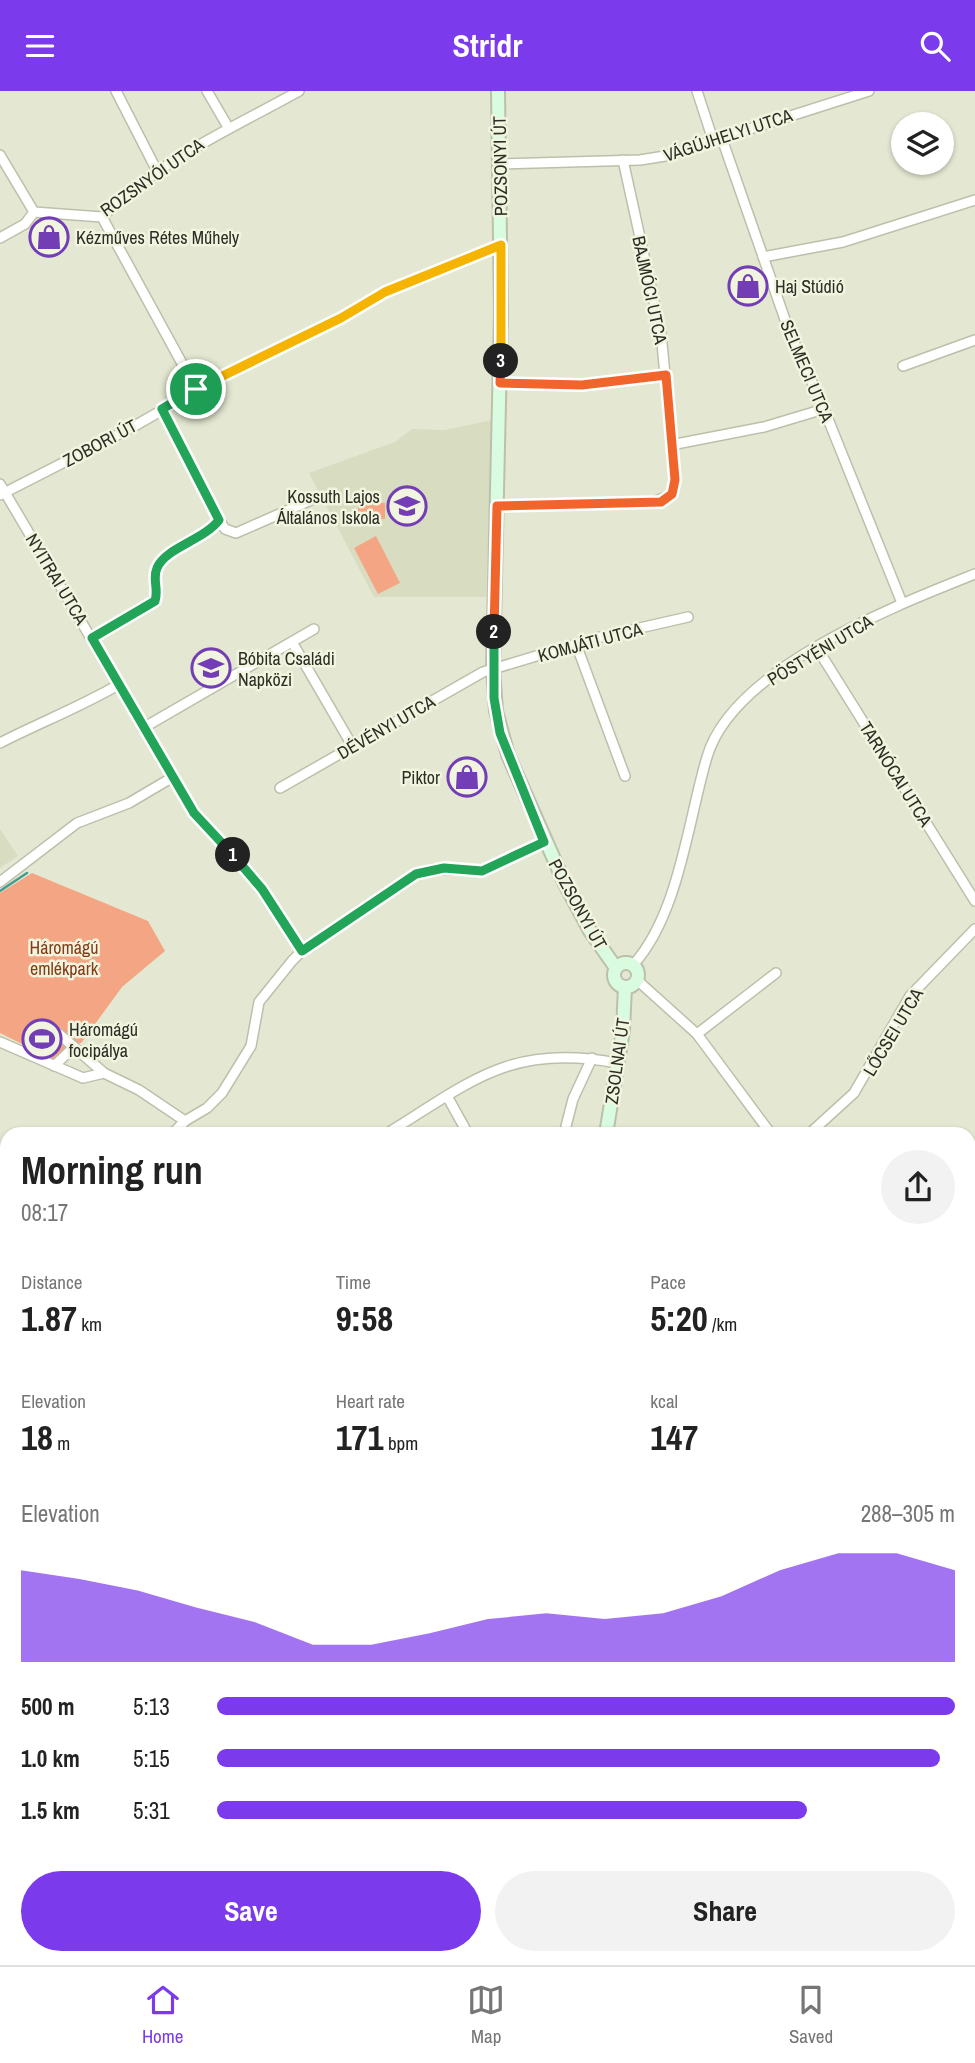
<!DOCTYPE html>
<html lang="en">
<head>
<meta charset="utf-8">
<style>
	body { margin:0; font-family:"Archivo Narrow",sans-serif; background:#f2f2f2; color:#222; height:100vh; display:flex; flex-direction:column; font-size:26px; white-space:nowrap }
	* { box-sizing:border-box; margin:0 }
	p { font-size:23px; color:#767676 }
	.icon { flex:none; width:38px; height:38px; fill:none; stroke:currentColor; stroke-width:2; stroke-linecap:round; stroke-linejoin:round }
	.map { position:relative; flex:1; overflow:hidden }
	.details { position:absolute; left:0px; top:1036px; width:976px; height:838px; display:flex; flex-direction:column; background:#fff; border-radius:21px 21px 0 0; box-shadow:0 2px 5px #0004 }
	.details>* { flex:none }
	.tools { position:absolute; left:891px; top:21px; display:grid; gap:14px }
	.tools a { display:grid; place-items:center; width:63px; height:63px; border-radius:50%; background:#fff; box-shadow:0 2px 5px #0004; font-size:35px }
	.pin { position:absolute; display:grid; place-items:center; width:60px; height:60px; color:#fff; margin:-30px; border:4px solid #fff; border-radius:50%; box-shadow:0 2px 7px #0007 }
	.km { position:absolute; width:35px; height:35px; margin:-18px; border-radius:50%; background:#222; color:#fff; font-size:19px; line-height:35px; text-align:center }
	.round { display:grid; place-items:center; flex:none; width:74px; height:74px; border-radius:37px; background:#f2f2f2 }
	.headline { display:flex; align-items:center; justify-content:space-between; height:119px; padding:0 21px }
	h1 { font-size:38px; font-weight:700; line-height:52px }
	.figures { display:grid; grid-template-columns:repeat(3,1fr); gap:10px; height:119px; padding:7px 21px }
	.figures div { display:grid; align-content:center }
	.figures b { font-size:35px; font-weight:700 }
	.figures small { font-size:19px; font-weight:400 }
	.figures p { font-size:19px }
	.chart { height:196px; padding:14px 21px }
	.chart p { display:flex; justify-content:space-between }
	.chart svg { width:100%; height:126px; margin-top:7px; fill:#7c3aed; opacity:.7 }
	.cta { display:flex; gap:14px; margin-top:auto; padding:14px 21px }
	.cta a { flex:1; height:80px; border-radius:42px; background:#7c3aed; color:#fff; font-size:28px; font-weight:700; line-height:80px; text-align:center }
	.cta a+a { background:#f2f2f2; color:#222 }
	ul { padding:0 21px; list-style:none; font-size:23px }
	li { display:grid; grid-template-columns:112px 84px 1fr; align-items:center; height:52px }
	li i { height:18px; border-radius:9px; background:#7c3aed }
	header { display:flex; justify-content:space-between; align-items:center; height:91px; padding:0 21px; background:#7c3aed; color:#fff; font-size:32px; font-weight:700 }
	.tabs { display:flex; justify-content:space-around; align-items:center; height:98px; border-top:2px solid #e0e0e0; background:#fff; font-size:19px; color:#767676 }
	.tabs a { display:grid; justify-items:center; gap:4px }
	.tabs .active { color:#7c3aed }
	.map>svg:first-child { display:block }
	.built { fill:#d8dcc0 }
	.green { fill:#f4a684 }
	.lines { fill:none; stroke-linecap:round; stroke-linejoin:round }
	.stream { stroke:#469c8f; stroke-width:2.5 }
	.street-casing { stroke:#bcc0aa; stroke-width:12 }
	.secondary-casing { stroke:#bcc0aa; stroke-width:16 }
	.street { stroke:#fff; stroke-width:9 }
	.secondary { stroke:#d9fce1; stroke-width:12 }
	.split-1-casing { stroke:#fff; stroke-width:14 }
	.split-2-casing { stroke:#fff; stroke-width:14 }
	.split-3-casing { stroke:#fff; stroke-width:14 }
	.split-4-casing { stroke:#fff; stroke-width:14 }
	.split-1 { stroke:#22a559; stroke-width:9 }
	.split-2 { stroke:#22a559; stroke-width:9 }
	.split-3 { stroke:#f0652b; stroke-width:9 }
	.split-4 { stroke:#f5b400; stroke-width:9 }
	.labels { text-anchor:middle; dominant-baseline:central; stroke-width:5; stroke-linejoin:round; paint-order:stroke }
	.street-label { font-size:18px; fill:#2c2e25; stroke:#f1f5df }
	.poi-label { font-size:18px; fill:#2c2e25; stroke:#f1f5df; text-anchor:start }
	.park-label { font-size:18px; fill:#853b15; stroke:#f1f5df }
</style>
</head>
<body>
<header><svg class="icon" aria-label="menu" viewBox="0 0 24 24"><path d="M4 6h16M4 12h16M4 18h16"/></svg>Stridr<svg class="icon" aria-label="search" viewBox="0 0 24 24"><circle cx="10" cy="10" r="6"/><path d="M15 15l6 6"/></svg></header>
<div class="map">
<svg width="975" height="1874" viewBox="0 0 975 1874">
	<rect width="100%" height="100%" fill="#e4e8d2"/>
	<g class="built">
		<path d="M492,329L486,506H374L309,382L395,351L412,338L444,339Z"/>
		<path d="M0,738L18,765L0,777Z"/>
	</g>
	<g class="green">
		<path d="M358,412H385V428L358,427Z"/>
		<path d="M376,445L400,492L378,503L354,457Z"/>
		<path d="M32,782L148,830L165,860L122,896L82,951L54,969L0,942V802Z"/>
	</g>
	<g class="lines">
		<path class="stream" d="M0,800L27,782"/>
		<g class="street-casing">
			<g id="street">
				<path d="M116,0L157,80"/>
				<path d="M207,0L228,36"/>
				<path d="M697,0L713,49"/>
				<path d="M721,45L789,240L824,318L902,512"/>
				<path d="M0,64L34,121"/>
				<path d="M500,73L640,69L665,65L869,0"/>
				<path d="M34,121L102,126C165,66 225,41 299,0"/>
				<path d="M102,126L196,298"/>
				<path d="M0,147L25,133L34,121"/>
				<path d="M763,166L843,151L975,109"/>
				<path d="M903,275L975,249"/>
				<path d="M500,292L582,294L666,284"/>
				<path d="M671,354L764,336L824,318"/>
				<path d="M0,393L194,722L254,787L302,860"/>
				<path d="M0,404L131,337L227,282L341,227L385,201L501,154"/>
				<path d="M497,415L654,411L672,403L675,389L661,242L623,69"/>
				<path d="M219,429L225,438L236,442L318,406"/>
				<path d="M92,547L155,510C158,499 152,488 157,477C165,457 204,449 219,429L162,318"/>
				<path d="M292,551L353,656"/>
				<path d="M576,553L625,685"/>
				<path d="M817,557L975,810"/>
				<path d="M143,637L314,538"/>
				<path d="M0,652C39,632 80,616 118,594"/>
				<path d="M280,697L483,581L596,547L688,526"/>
				<path d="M0,791L77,732L129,712L173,686"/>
				<path d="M633,874C679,824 688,729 707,666C733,577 895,515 975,483"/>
				<path d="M637,889L697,943L771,1043"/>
				<path d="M59,943L104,982L139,999L185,1030"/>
				<path d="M697,943L776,882"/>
				<path d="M0,951L83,987L104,982"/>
				<path d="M54,975L74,956"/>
				<path d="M447,1005L468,1043"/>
				<path d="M172,1043L185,1030L207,1017L222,1002L251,955L259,911L292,870L302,860L417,783L434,778L482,780L544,751"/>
				<path d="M386,1043C472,990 511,952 617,972"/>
				<path d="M564,1043L573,1008L592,967"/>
				<path d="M809,1043L854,1002L910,905L975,838"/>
				<path d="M0,1116L7,1122"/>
				<path d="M970,1142L975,1149"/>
				<path d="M970,1173L975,1177"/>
				<path d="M970,1197L975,1191"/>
				<path d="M970,1390L975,1396"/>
				<path d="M0,1705L7,1707"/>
				<path d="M515,1867L529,1874"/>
			</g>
		</g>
		<g class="secondary-casing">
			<g id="secondary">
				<path d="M498,0L501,222L493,577L496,620L508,664L565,793L590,840L616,877"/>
				<circle cx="626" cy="884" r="12"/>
				<path d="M606,1043L623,939L625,896"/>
				<path d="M970,1768L975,1763"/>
				<path d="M355,1874L357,1867"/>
				<path d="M846,1874L855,1867"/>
			</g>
		</g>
		<use href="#street" class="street"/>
		<use href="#secondary" class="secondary"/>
	</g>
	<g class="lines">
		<g class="split-1-casing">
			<path id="split-1" d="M196,298L162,318L219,429C204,449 165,457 157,477C152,488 159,498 155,510L92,547L194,722L233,764"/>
		</g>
		<g class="split-2-casing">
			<path id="split-2" d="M233,764L262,798L302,860L416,783L444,777L482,780L544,751L500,642L494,607V541"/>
		</g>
		<g class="split-3-casing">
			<path id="split-3" d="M494,541L497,415L661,411L672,403L675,389L666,284L582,294L500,292L501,270"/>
		</g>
		<g class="split-4-casing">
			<path id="split-4" d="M196,298L341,227L385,201L501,154V270"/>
		</g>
		<use href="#split-1" class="split-1"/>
		<use href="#split-2" class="split-2"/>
		<use href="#split-3" class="split-3"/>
		<use href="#split-4" class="split-4"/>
	</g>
	<defs>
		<g id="shop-ring" transform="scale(2.0125)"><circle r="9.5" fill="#f1f5df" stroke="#733eb5" stroke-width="1.5"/><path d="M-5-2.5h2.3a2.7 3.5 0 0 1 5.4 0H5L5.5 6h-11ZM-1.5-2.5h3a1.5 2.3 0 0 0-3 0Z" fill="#733eb5"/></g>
		<g id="school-ring" transform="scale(2.0125)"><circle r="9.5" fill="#f1f5df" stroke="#733eb5" stroke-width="1.5"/><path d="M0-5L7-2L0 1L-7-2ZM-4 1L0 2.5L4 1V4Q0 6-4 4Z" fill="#733eb5"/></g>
		<g id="stadium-ring" transform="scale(2.0125)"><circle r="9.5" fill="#f1f5df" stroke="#733eb5" stroke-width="1.5"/><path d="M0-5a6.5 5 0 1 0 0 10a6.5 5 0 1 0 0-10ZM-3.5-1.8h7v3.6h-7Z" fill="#733eb5"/></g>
	</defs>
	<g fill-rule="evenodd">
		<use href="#shop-ring" x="49" y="146"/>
		<use href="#shop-ring" x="748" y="195"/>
		<use href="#school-ring" x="407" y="415"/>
		<use href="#school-ring" x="211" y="577"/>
		<use href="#shop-ring" x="467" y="686"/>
		<use href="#stadium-ring" x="42" y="948"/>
	</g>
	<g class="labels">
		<g class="street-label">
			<text transform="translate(728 44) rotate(-18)">VÁGÚJHELYI UTCA</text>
			<text transform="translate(500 75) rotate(-91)">POZSONYI ÚT</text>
			<text transform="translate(152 86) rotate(-35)">ROZSNYÓI UTCA</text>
			<text transform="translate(650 199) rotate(78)">BAJMÓCI UTCA</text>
			<text transform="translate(807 280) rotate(67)">SELMECI UTCA</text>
			<text transform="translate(100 352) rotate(-28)">ZOBORI ÚT</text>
			<text transform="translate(57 488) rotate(59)">NYITRAI UTCA</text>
			<text transform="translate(590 551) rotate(-15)">KOMJÁTI UTCA</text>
			<text transform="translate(820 559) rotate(-31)">PÖSTYÉNI UTCA</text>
			<text transform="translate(386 636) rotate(-30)">DÉVÉNYI UTCA</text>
			<text transform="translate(896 683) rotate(58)">TARNÓCAI UTCA</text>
			<text transform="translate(578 813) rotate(61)">POZSONYI ÚT</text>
			<text transform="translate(893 941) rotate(-59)">LŐCSEI UTCA</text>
			<text transform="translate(617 970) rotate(-82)">ZSOLNAI ÚT</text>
		</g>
		<g class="poi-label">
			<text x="76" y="146">Kézműves Rétes Műhely</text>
			<text x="775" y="195">Haj Stúdió</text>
			<text x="380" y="405" text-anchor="end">Kossuth Lajos<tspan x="380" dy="21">Általános Iskola</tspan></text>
			<text x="238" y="567">Bóbita Családi<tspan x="238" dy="21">Napközi</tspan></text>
			<text x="440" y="686" text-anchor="end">Piktor</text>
			<text x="69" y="938">Háromágú<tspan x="69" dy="21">focipálya</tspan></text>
		</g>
		<g class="park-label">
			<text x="64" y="856">Háromágú<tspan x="64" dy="21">emlékpark</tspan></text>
		</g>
	</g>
</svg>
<div class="tools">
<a><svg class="icon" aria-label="layers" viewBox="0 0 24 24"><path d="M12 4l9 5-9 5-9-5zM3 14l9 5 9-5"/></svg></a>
</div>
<div class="pin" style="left:196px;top:298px;background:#1e9e55"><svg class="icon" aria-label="arrive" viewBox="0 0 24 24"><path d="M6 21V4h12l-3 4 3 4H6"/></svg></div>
<b class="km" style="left:233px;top:764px">1</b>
<b class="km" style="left:494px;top:541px">2</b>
<b class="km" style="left:501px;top:270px">3</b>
<section class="details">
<div class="headline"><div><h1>Morning run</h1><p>08:17</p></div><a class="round"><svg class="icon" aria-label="share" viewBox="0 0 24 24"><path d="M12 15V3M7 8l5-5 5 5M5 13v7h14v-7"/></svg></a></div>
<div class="figures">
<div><p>Distance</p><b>1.87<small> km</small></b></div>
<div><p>Time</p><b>9:58</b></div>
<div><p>Pace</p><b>5:20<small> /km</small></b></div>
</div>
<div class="figures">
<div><p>Elevation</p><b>18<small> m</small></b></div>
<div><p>Heart rate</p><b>171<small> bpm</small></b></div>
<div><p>kcal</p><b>147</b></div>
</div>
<div class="chart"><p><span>Elevation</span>288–305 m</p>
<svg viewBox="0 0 160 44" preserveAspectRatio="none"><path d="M0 44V12L10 15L20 19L30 25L40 30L50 38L60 38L70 34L80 29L90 27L100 29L110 27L120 21L130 12L140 6L150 6L160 12V44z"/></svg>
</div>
<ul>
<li><b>500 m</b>5:13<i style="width:100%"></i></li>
<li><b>1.0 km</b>5:15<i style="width:98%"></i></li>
<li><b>1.5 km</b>5:31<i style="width:80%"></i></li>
</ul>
<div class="cta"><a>Save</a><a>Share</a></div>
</section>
</div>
<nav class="tabs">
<a class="active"><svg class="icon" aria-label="home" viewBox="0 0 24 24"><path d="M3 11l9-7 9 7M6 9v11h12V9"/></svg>Home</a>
<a><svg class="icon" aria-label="map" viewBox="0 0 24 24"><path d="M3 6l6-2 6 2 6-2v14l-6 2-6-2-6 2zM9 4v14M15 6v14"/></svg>Map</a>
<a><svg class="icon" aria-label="saved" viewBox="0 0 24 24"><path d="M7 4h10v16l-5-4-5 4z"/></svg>Saved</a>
</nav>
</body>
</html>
